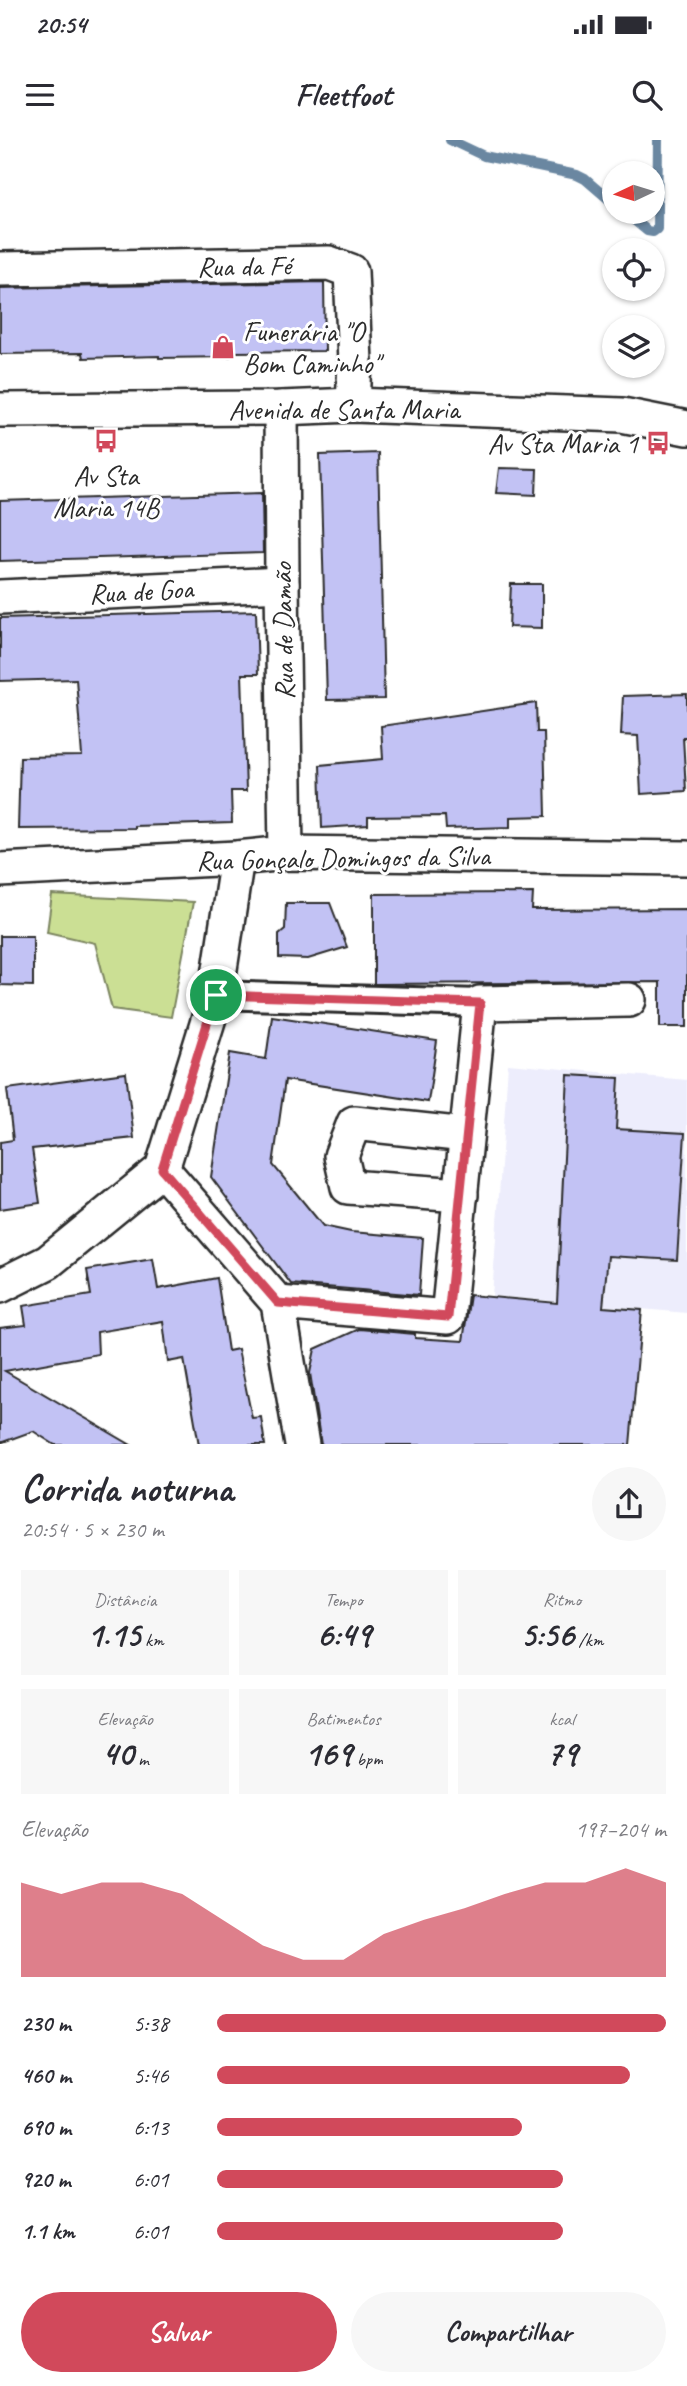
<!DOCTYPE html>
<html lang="pt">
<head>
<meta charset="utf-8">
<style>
	body { margin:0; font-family:Caveat,sans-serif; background:#f7f7f7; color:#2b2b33; height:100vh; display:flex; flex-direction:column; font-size:26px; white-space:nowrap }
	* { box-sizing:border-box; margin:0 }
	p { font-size:23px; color:#7c7c81 }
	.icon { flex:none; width:38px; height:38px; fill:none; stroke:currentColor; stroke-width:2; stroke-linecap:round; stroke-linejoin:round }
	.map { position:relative; height:1304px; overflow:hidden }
	.side { display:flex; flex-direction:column; background:#fff; flex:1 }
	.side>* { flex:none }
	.needle { width:46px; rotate:266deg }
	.fabs { position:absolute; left:602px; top:21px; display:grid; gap:14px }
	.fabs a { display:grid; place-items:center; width:63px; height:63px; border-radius:50%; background:#fff; box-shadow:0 2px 5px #0004; font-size:35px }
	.pin { position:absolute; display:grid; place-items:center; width:60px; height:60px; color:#fff; margin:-30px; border:4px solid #fff; border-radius:50%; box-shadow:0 2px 7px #0007 }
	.round { display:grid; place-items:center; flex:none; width:74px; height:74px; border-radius:37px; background:#f7f7f7 }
	.overview { display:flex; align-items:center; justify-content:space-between; height:119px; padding:0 21px }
	h1 { font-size:38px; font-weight:800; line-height:52px }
	.metrics { display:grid; grid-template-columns:repeat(3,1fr); gap:10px; height:119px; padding:7px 21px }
	.metrics div { display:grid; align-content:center; border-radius:0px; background:#f7f7f7; text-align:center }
	.metrics b { font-size:35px; font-weight:800 }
	.metrics small { font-size:19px; font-weight:400 }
	.metrics p { font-size:19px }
	.chart { height:196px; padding:14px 21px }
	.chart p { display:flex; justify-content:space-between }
	.chart svg { width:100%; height:126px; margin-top:7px; fill:#d1495b; opacity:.7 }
	.cta { display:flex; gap:14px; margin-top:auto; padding:14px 21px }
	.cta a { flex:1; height:80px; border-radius:42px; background:#d1495b; color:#fff; font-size:28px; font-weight:800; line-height:80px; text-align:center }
	.cta a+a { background:#f7f7f7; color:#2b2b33 }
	ul { padding:0 21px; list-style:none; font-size:23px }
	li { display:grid; grid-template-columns:112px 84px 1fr; align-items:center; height:52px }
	li i { height:18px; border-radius:9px; background:#d1495b }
	.status { display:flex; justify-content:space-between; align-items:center; height:49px; padding:0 35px; background:#fff; direction:ltr }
	.status svg { height:19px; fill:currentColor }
	header { display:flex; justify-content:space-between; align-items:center; height:91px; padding:0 21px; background:#fff; font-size:32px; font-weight:800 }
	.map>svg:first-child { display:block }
	.built { fill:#ededfc }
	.green { fill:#cbdf94; stroke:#7b8560; stroke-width:2 }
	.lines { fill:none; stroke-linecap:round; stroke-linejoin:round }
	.stream { stroke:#6a87a1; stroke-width:10 }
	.building { fill:#c2c2f4; stroke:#2b2b2b; stroke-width:2 }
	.pedestrian-casing { stroke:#2b2b2b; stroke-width:32 }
	.minor-casing { stroke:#2b2b2b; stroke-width:38 }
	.pedestrian { stroke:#fff; stroke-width:26 }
	.minor { stroke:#fff; stroke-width:33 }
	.route-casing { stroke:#fff; stroke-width:14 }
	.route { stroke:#d1495b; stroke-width:9 }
	.labels { text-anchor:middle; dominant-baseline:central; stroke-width:6; stroke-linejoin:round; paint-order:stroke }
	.street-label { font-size:28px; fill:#2b2b2b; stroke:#fff }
	.poi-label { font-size:28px; fill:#2b2b2b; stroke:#fff; text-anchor:start }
</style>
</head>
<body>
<div class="status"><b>20:54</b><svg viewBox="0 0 49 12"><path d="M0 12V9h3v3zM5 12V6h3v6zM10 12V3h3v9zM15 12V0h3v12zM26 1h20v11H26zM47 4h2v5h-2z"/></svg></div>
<header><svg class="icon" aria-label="menu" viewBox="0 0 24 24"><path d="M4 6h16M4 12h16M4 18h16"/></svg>Fleetfoot<svg class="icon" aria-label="search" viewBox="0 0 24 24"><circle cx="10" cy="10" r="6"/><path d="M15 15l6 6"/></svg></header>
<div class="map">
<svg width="687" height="1305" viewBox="0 0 687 1305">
	<rect width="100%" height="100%" fill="#fff"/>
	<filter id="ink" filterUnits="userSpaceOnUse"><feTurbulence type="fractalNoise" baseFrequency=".0143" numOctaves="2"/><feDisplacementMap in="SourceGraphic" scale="14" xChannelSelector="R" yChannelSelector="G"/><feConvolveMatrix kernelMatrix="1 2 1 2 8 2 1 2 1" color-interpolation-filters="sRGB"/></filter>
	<g filter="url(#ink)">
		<path class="built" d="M508,924L687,940V1173L492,1156Z"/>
		<path class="green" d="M52,755L193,762L171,877L112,869L95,803L47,792Z"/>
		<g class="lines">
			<g class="stream">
				<path d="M450,0L484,16L577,35L585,39L614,64"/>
				<path d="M624,72L647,91L653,92L657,89L658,0"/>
			</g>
		</g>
		<g class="building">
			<path d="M324,142L325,211L230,212V217L159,218V216L83,218L82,213L0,214V148Z"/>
			<path d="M378,313L384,559L327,560L320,315Z"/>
			<path d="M499,328L537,329L536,355L496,353Z"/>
			<path d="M262,353L263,413L0,421V361Z"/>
			<path d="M511,444H542V488L509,487Z"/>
			<path d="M256,471L258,534H242L246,651H231L232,683L134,686V688L18,689L20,617L82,616L76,539L0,541V478Z"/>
			<path d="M687,554V597H683L686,651L641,654L638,596L621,595L623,556Z"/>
			<path d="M536,563L537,592H544L546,676L510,677V687L446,689L445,676L368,677V685L322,688L320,625L383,619L381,586Z"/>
			<path d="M533,753L532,770L687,769V887H660V842L374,844V754Z"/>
			<path d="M286,763H330L347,807L308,819L279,818V794L285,789Z"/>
			<path d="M0,796H33V846L0,845Z"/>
			<path d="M272,876L437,901L428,962L285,940L273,1025L323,1086L351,1092L423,1098L419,1155L291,1144L211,1037L230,913L266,919Z"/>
			<path d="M126,933L134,998L32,1009L40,1063L0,1069V1002L13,1000L7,949Z"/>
			<path d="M568,935L619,938L616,989L685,993L677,1120L608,1116L603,1167L642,1170L630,1305H321L310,1233L315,1209L359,1189L415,1194V1198L463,1201L470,1155L557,1163Z"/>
			<path d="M153,1119L158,1149L217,1138L228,1211L238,1209L252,1278L261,1277L265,1305H199L184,1219L168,1222L163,1181L97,1192L98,1214L5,1231L131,1305H55L33,1291L0,1303V1188L26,1185L23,1166L91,1155L87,1130Z"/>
		</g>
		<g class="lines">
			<g class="pedestrian-casing">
				<path id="pedestrian" d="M216,855L480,863"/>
			</g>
			<g class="minor-casing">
				<g id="minor">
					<path d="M0,129L329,123L351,131L355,222L353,265"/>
					<path d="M281,268L282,444L286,713"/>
					<path d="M0,270L281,268L353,265L622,275L687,288"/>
					<path d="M0,457L282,444"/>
					<path d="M0,730L237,718L286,713L687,718"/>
					<path d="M162,1029L278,1163L302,1305"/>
					<path d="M461,1055L348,1047L341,1016L354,983L466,995"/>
					<path d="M0,1146L48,1122L162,1029L216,855L237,718"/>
					<path d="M278,1163L448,1177L480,863L629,860"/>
				</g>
			</g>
			<use href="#pedestrian" class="pedestrian"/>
			<use href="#minor" class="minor"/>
		</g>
	</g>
	<g class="lines" filter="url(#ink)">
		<g class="route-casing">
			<path id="route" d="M216,855L480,863L448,1177L278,1163L162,1029Z"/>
		</g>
		<use href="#route" class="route"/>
	</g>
	<defs>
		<g id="shop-bare" transform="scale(1.89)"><path d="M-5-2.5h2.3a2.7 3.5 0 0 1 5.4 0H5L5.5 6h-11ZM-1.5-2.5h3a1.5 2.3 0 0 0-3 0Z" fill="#d1495b" stroke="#fff" stroke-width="2.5" paint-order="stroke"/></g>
		<g id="bus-bare" transform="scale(1.89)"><path d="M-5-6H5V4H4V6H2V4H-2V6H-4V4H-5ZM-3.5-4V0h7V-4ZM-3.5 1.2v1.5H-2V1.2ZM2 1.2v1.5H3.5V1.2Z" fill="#d1495b" stroke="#fff" stroke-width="2.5" paint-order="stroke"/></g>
	</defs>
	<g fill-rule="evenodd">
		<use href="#shop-bare" x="223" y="207"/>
		<use href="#bus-bare" x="106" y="301"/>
		<use href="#bus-bare" x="658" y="303"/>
	</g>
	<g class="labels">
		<g class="street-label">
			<text transform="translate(244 126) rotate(-1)">Rua da Fé</text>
			<text x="344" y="269">Avenida de Santa Maria</text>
			<text transform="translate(141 451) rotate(-3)">Rua de Goa</text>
			<text transform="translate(283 491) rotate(-91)">Rua de Damão</text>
			<text transform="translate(343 718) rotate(-1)">Rua Gonçalo Domingos da Silva</text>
		</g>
		<g class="poi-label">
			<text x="243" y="191">Funerária "O<tspan x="243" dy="32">Bom Caminho"</tspan></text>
			<text x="638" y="303" text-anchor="end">Av Sta Maria 1</text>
			<text x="106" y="335" text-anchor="middle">Av Sta<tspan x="106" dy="32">Maria 14B</tspan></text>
		</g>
	</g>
</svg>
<div class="fabs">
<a><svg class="needle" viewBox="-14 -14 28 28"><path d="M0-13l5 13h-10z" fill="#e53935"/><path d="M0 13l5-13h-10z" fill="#7c7c81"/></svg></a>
<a><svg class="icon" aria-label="locate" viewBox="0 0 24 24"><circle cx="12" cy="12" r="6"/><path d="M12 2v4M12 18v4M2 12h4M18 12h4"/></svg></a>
<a><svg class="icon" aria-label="layers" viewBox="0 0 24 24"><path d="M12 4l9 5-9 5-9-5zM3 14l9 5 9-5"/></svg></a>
</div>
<div class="pin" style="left:216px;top:855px;background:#1e9e55"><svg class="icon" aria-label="arrive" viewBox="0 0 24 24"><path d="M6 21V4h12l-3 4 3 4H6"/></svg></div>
</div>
<section class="side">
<div class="overview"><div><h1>Corrida noturna</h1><p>20:54 · 5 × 230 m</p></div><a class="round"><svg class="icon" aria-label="share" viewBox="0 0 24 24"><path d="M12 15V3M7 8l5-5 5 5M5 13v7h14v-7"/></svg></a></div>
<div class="metrics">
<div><p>Distância</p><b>1.15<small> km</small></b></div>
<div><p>Tempo</p><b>6:49</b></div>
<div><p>Ritmo</p><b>5:56<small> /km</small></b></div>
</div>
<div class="metrics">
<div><p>Elevação</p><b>40<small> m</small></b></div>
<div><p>Batimentos</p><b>169<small> bpm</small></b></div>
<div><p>kcal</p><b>79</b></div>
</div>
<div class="chart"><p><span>Elevação</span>197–204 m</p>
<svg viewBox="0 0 160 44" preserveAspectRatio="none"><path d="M0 44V11L10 15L20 11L30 11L40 15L50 24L60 33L70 38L80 38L90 29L100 24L110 20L120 15L130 11L140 11L150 6L160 11V44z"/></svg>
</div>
<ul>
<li><b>230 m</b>5:38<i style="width:100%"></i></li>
<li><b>460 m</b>5:46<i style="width:92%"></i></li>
<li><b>690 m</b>6:13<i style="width:68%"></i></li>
<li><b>920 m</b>6:01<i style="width:77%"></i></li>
<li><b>1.1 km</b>6:01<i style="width:77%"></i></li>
</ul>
<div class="cta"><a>Salvar</a><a>Compartilhar</a></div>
</section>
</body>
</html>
